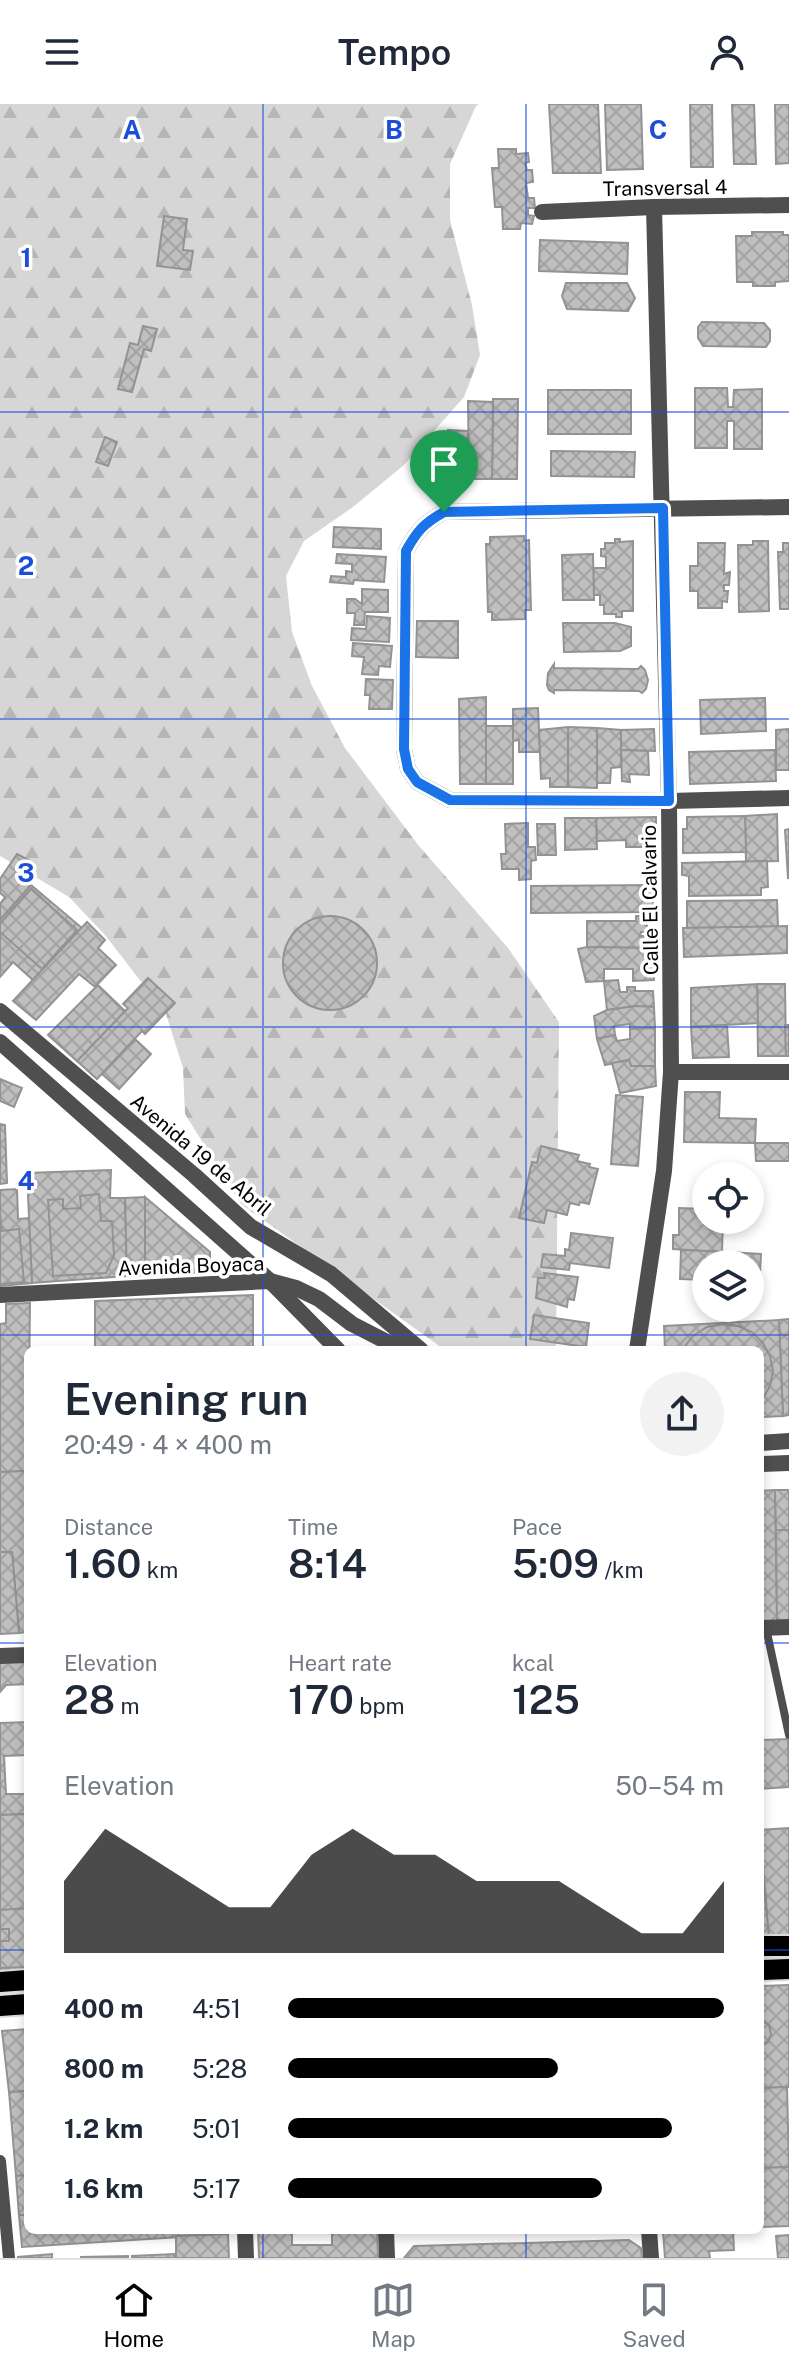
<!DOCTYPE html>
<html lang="en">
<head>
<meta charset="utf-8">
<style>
	body { margin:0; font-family:"Public Sans",sans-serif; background:#f2f2f3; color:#1f2937; height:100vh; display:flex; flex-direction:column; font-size:30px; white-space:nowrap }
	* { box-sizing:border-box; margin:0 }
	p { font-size:26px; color:#747a83 }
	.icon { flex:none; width:44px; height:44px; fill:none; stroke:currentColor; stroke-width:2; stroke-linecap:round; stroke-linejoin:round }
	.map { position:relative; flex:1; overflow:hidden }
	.side { position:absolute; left:24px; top:1242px; width:740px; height:888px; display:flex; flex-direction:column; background:#fff; border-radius:12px; box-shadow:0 4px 12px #0003 }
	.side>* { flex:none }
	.buttons { position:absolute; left:692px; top:1058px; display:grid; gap:16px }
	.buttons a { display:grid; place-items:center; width:72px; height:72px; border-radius:50%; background:#fff; box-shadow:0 4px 12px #0003; font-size:40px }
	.pin { position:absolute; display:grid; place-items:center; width:68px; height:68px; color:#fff; margin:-82px -34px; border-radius:50% 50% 50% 0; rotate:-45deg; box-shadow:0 0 8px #0007 }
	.pin .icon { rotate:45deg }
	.round { display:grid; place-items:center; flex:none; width:84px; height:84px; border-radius:42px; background:#f2f2f3 }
	.head { display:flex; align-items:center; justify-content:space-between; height:136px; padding:0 40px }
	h1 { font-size:44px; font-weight:600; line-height:60px }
	.stats { display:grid; grid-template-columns:repeat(3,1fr); gap:12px; height:136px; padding:8px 40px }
	.stats div { display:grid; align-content:center }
	.stats b { font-size:40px; font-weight:600 }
	.stats small { font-size:22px; font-weight:400 }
	.stats p { font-size:22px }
	.chart { height:224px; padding:16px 40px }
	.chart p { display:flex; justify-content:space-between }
	.chart svg { width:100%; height:144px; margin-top:8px; fill:#000; opacity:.7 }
	ul { padding:0 40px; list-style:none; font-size:26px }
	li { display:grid; grid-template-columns:128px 96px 1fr; align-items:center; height:60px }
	li i { height:20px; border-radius:10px; background:#000 }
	header { display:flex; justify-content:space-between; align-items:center; height:104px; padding:0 40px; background:#fff; font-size:36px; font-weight:600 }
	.menu { display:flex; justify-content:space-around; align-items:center; height:112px; border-top:2px solid #e0e1e3; background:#fff; font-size:22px; color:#747a83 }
	.menu a { display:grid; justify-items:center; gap:4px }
	.menu .on { color:#000 }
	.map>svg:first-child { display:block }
	.forest { fill:url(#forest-firs) }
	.building { fill:url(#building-cross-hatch); stroke:#939393; stroke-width:2 }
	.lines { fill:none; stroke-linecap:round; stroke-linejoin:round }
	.primary-casing { stroke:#dbdbdb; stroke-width:24 }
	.path { stroke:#717171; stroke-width:3; stroke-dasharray:2 4; stroke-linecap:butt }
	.service { stroke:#4f4f4f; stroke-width:8 }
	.pedestrian { stroke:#4f4f4f; stroke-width:12 }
	.minor { stroke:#4f4f4f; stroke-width:16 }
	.primary { stroke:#000; stroke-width:20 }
	.route-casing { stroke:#fff; stroke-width:16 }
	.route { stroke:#1a73e8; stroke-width:10 }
	.grid { fill:none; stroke:#1d4ed8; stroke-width:2; stroke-opacity:0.55 }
	.labels { text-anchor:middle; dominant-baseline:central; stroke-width:7; stroke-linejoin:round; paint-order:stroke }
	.street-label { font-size:20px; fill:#000; stroke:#fff }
	.grid-label { font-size:26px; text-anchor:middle; font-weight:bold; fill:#1d4ed8; stroke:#fff; stroke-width:7; stroke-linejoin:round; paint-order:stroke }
</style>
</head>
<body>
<header><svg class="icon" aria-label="menu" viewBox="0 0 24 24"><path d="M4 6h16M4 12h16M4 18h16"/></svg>Tempo<svg class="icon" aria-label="person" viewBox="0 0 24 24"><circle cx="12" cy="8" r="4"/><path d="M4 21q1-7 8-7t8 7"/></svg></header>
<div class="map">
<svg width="789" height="2154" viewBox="0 0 789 2154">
	<defs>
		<pattern id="forest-firs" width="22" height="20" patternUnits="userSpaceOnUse" patternTransform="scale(2)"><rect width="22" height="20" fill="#d6d6d6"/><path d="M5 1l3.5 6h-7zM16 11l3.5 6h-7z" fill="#b6b6b6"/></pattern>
		<pattern id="building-cross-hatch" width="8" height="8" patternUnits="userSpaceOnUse" patternTransform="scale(2)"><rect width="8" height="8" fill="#bfbfbf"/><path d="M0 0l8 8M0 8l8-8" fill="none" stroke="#a2a2a2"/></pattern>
	</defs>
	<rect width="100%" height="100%" fill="#fff"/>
	<path class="forest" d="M0,0H479L476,2L450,60V116L472,201L480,251L464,293L404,361L353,403L304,437L286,472L292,528L312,582L345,644L419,742L508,844L559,918L556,1246H445L241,1100L185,1010L183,964L166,910L105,831L69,793L0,752Z"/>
	<g class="building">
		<path d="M549,0H598L601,69H553Z"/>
		<path d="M605,0H641L643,65L607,66Z"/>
		<path d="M690,0H712L713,63H691Z"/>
		<path d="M732,0H754L756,60H734Z"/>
		<path d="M775,0H789V59L776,60Z"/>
		<path d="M498,45H516V50L528,49L529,58L525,59L527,66H532L533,78L526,79L528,94H534L535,104H528V111L534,112L532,120L521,119L520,125H503L502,103H495L492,64H499Z"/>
		<path d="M164,112L187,115L183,146L193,147L190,166L157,162Z"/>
		<path d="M752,128H783V131H789V177L775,178V182H753V178H737L736,132H752Z"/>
		<path d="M540,136L628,139L627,170L539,167Z"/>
		<path d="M566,179H627L635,194L628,207L567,205L562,192Z"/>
		<path d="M702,218L764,219L770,226V237L766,243L703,242L698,234V223Z"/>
		<path d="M143,222L157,225L151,247L144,245L132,288L118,285L130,239L138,241Z"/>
		<path d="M695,284H727L728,303H733L734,286L762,285V345H734V317H727V344H695Z"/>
		<rect x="548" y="286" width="83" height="44"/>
		<path d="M493,295H518L517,375H492Z"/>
		<path d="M468,297L493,298L492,375H469Z"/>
		<path d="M448,326L468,327L469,375L431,373V343H447Z"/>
		<path d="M105,333L117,338L108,362L96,358Z"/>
		<path d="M551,347L635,348L634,373L551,372Z"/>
		<path d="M334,423L381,425V445L333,443Z"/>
		<path d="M524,432V437L529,436L531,506H525V515L492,516V508H488L486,440H490V433Z"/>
		<path d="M615,435H620V438L633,437V507H622V513H616V510H604V501H600V491H594L593,464H606V453L601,452V445H605V439H615Z"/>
		<path d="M753,437H768L769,507L739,508L738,441H753Z"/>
		<path d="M698,439H725L724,470L730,468L729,481H724V487H728L727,498L722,497V504H698V487H690V462H698Z"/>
		<path d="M783,439H789V505H780L778,448H783Z"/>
		<path d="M337,450L386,453L384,478L354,476L353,480L330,478L331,472L346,473V467L352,468V460L336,459Z"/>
		<path d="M593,450L594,496H563L562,451Z"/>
		<path d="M362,485L388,486V508H365L364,521H354L355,509H347V495H355L362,500Z"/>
		<path d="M367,512L390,514L389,538L351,536L352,524L366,525Z"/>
		<path d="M417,517H458V554L416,553Z"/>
		<path d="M563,519H615L631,523V542L620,547L564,548Z"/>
		<path d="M353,539L392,542L390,563L379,562L378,571L362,570L364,553L352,552Z"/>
		<path d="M554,560V564L638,565L641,562L645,566L648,576L646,585L642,589L639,587L554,586V589L549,586L547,581L548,569Z"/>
		<path d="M366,575L393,576L392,605H369L370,591H365Z"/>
		<path d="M486,593V680H460L459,595Z"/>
		<path d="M765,594L766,627L701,630L700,596Z"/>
		<path d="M538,604L540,648H519V636L513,637V605Z"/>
		<rect x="486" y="622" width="27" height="58"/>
		<path d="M568,623V683H550V674L541,675L539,626Z"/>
		<path d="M568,623L597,624V684L568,683Z"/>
		<path d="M597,624L621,626V663L611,664L610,679H597Z"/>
		<path d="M654,625L655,647L621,646V626Z"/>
		<path d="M789,625V666H776V626Z"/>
		<path d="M621,646L648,647L649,671L629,670L630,678L622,677Z"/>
		<path d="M775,646L776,677L690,680L689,648Z"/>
		<path d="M777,710L778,757L746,758L745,712Z"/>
		<path d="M745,712L746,748L683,749V725H687V713Z"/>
		<path d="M656,713V743H626V736L597,737L596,714Z"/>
		<path d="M565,714H596L597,745L565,746Z"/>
		<path d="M528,719V743H535L536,756L531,757V775L519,776V765H502L501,750H506L505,720Z"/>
		<path d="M537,720H555L556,751H538Z"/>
		<path d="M789,725V774H788L785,726Z"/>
		<path d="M17,750L34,759L21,774L31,781L0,816V800L5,793L0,789V775Z"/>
		<path d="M767,757L768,783L761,784V791L689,792V772L682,771V759Z"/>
		<path d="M31,781L82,824L33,876L13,858L0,873V816Z"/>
		<path d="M653,781V808L531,809V782Z"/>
		<path d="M31,785L77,826L42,865L0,828V820Z"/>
		<path d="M777,796L778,823L687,824V797Z"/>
		<circle cx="330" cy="859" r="47"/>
		<path d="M636,812H647V828H641L640,832H653L652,844L587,843V817H636Z"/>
		<path d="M87,818L105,836L98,844L116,861L95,883L79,870L36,916L13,897Z"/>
		<path d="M787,822V849L684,853L683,824Z"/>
		<path d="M587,843L652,844L654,876L633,877V865H604V877L586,878L578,845Z"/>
		<path d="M148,874L175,899L145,930L142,927L97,975L77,957L128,904L123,900Z"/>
		<path d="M618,876L620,888H627V883H635V887H653L654,903L636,902L607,906L604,877Z"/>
		<path d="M757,880H785L786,952H758Z"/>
		<path d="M757,880L758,919L691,923V884Z"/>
		<path d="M98,881L125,907L77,957L48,931Z"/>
		<path d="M636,902L654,903L655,924L630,925V920L614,922L615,931L597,935L594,912L607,906Z"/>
		<path d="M727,921L729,953L693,954L691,923Z"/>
		<path d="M785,921H789V952H786Z"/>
		<path d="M655,924V962H631L629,956L605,961L597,935L615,931L617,937L630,935V925Z"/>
		<path d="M135,935L151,950L119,985L102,970Z"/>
		<path d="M629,956L631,962H655L656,982L620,989L612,959Z"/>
		<path d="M0,975L22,984L14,1003L0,997Z"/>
		<path d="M685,988H720L719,1014L756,1015L755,1039L684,1038Z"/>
		<path d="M616,991L643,993L638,1062L611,1060Z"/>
		<path d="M0,1020L5,1021L7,1079L0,1080Z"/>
		<path d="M755,1039H789V1057H756Z"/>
		<path d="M541,1042L579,1051L577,1057L590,1060L589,1063L598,1065L589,1100L580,1098L579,1101L570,1099L567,1111L547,1106L544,1119L519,1114L532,1058L537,1059Z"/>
		<path d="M111,1066L110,1094H125L127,1172L32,1179L27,1069Z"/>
		<path d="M17,1085L18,1115L29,1114L32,1179L0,1182V1086Z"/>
		<path d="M99,1090L101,1117H112L114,1151L106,1169L53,1172L48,1096L63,1095V1105L81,1104L80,1092Z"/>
		<path d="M145,1093L210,1148V1168L145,1171Z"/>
		<path d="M145,1093V1171L127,1172L125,1094Z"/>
		<path d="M679,1104L706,1105V1116H723L722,1148L673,1145V1131H679Z"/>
		<path d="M0,1110L2,1127L19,1125L24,1178L0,1180Z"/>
		<path d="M571,1129L613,1134L609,1164L570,1159L569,1166L541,1163L543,1150L565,1152V1145L569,1146Z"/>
		<path d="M681,1146L727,1148L726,1160H706V1176L680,1175Z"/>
		<path d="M727,1148L761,1150L760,1170H750V1160H726Z"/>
		<path d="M544,1169L578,1173L574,1196L568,1195L567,1203L536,1194L538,1174H545Z"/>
		<path d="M253,1191V1246H95V1197Z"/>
		<path d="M30,1199L28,1367L0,1368V1220L6,1219V1200Z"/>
		<path d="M534,1211L589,1219L586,1243L530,1235Z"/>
		<path d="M789,1215V1311L783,1312L779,1216Z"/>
		<path d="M779,1216L783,1312L760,1313V1246H665L664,1222Z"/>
		<path d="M723,1220L738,1222L752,1228L763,1239L770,1252L773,1267L770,1282L760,1299V1246H682L693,1232L707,1223Z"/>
		<path d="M28,1367V1528L19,1529L12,1448H0V1368Z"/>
		<path d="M775,1386L777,1517H760V1387Z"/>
		<path d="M775,1386H789V1426H776Z"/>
		<path d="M776,1426H789V1516L777,1517Z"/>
		<path d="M0,1448H12L19,1529L0,1530Z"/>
		<path d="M28,1555V1580L6,1581L0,1588V1556Z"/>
		<path d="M28,1618V1651L4,1652L6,1690H28V1710L0,1711V1619Z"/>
		<path d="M788,1635L789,1683L760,1685V1636Z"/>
		<path d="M28,1710V1866L0,1867V1711Z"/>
		<path d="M789,1724V1833L769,1834L760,1726Z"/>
		<path d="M760,1741L769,1834H760Z"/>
		<path d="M28,1804V1863L0,1864V1837H9V1825H0V1806Z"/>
		<path d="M789,1881V1983L760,1984V1882Z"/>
		<path d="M760,1916L769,1921L771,1930L768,1938L760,1943Z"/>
		<path d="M28,1925V1987L9,1988L2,1927Z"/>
		<path d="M787,1983L789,2063L760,2064V1984Z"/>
		<path d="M28,1987V2071L16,2072L9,1988Z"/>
		<path d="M789,2063V2122L760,2123V2064Z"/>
		<path d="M28,2071V2111H19L16,2072Z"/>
		<path d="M19,2111H28V2126H228V2130L22,2143Z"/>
		<path d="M258,2126H292V2141H332V2126H377L378,2154H259Z"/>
		<path d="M733,2126L734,2146L709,2147L710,2154H665L663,2127Z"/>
		<path d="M228,2130L229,2154H176V2132Z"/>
		<path d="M789,2131V2154H778L776,2132Z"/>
		<path d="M629,2136L641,2144L642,2154H404L414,2142Z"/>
		<path d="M52,2150V2154H18V2153Z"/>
		<path d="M174,2150V2154H132V2152Z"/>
		<path d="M128,2152V2154H81V2153Z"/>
	</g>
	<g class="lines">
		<g class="primary-casing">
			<g id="primary">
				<path d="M760,1842H789"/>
				<path d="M760,1866L789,1865"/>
				<path d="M0,1878L28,1876"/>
				<path d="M0,1902L28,1900"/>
			</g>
		</g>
		<path class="path" d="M402,2128L462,2126"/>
		<path class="service" d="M766,1524L789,1631"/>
		<path class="pedestrian" d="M0,2057L9,2154"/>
		<g class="minor">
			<path d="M542,108L654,103L789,101"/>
			<path d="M789,403L444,408C424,419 417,427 406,447L404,645L408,665L417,678L450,696L669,697L789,694"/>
			<path d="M0,907L194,1071L251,1123L331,1170L421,1246"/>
			<path d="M0,938L270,1177L338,1246"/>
			<path d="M671,968H789"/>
			<path d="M0,1191L270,1177L296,1184L319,1195L352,1220L389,1239L415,1246"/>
			<path d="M637,1246L664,1067L671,968L669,697L654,103"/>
			<path d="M760,1339L789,1337"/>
			<path d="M760,1360L789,1359"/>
			<path d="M760,1524L789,1523"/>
			<path d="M0,1552L28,1551"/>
			<path d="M245,2126L246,2154"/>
			<path d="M386,2126L387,2154"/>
			<path d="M649,2126L651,2154"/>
		</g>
		<use href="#primary" class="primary"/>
	</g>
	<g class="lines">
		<g class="route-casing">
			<path id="route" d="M663,404L669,697L450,696L417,678L408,665L404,645L406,447C417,427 424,419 444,408Z"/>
		</g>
		<use href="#route" class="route"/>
	</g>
	<path class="grid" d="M263,0V1246M526,0V1246M0,308H789M0,615H789M0,923H789M0,1231H789M0,1539H28M760,1539H789M0,1846H28M760,1846H789M263,2126V2154M526,2126V2154"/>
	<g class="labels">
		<g class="street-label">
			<text transform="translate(665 84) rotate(-1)">Transversal 4</text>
			<text transform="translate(650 796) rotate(-91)">Calle El Calvario</text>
			<text transform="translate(201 1051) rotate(40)">Avenida 19 de Abril</text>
			<text transform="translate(191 1162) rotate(-2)">Avenida Boyaca</text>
		</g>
	</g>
	<g class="grid-label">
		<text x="132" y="35">A</text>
		<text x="394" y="35">B</text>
		<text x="658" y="35">C</text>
		<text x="26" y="163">1</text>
		<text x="26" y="471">2</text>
		<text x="26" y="778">3</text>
		<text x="26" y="1086">4</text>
	</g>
</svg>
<div class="buttons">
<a><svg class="icon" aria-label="locate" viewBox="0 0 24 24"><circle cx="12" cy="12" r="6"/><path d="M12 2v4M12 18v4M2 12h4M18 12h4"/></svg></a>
<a><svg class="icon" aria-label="layers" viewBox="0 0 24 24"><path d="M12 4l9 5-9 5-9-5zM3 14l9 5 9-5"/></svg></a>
</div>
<div class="pin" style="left:444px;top:408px;background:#1e9e55"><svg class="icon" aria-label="arrive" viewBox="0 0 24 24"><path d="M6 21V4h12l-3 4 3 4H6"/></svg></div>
<section class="side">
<div class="head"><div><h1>Evening run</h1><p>20:49 · 4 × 400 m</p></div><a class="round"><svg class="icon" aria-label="share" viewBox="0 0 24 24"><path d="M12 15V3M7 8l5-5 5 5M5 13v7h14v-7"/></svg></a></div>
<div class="stats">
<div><p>Distance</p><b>1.60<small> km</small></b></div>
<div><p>Time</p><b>8:14</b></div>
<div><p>Pace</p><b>5:09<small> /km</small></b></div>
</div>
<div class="stats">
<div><p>Elevation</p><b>28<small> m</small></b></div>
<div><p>Heart rate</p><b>170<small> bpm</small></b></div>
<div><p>kcal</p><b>125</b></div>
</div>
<div class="chart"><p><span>Elevation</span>50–54 m</p>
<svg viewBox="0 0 160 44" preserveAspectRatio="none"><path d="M0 44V22L10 6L20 14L30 22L40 30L50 30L60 14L70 6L80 14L90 14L100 22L110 22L120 22L130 30L140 38L150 38L160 22V44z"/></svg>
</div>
<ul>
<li><b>400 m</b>4:51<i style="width:100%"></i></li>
<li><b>800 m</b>5:28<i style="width:62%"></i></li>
<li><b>1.2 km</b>5:01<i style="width:88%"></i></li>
<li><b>1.6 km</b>5:17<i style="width:72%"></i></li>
</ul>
</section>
</div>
<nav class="menu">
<a class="on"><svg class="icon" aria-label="home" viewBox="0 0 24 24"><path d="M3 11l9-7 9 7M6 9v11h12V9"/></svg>Home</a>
<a><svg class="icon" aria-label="map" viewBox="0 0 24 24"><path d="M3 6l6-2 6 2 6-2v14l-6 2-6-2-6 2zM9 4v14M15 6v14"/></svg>Map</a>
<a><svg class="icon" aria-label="saved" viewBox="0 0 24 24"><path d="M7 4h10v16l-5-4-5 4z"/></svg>Saved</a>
</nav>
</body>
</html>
